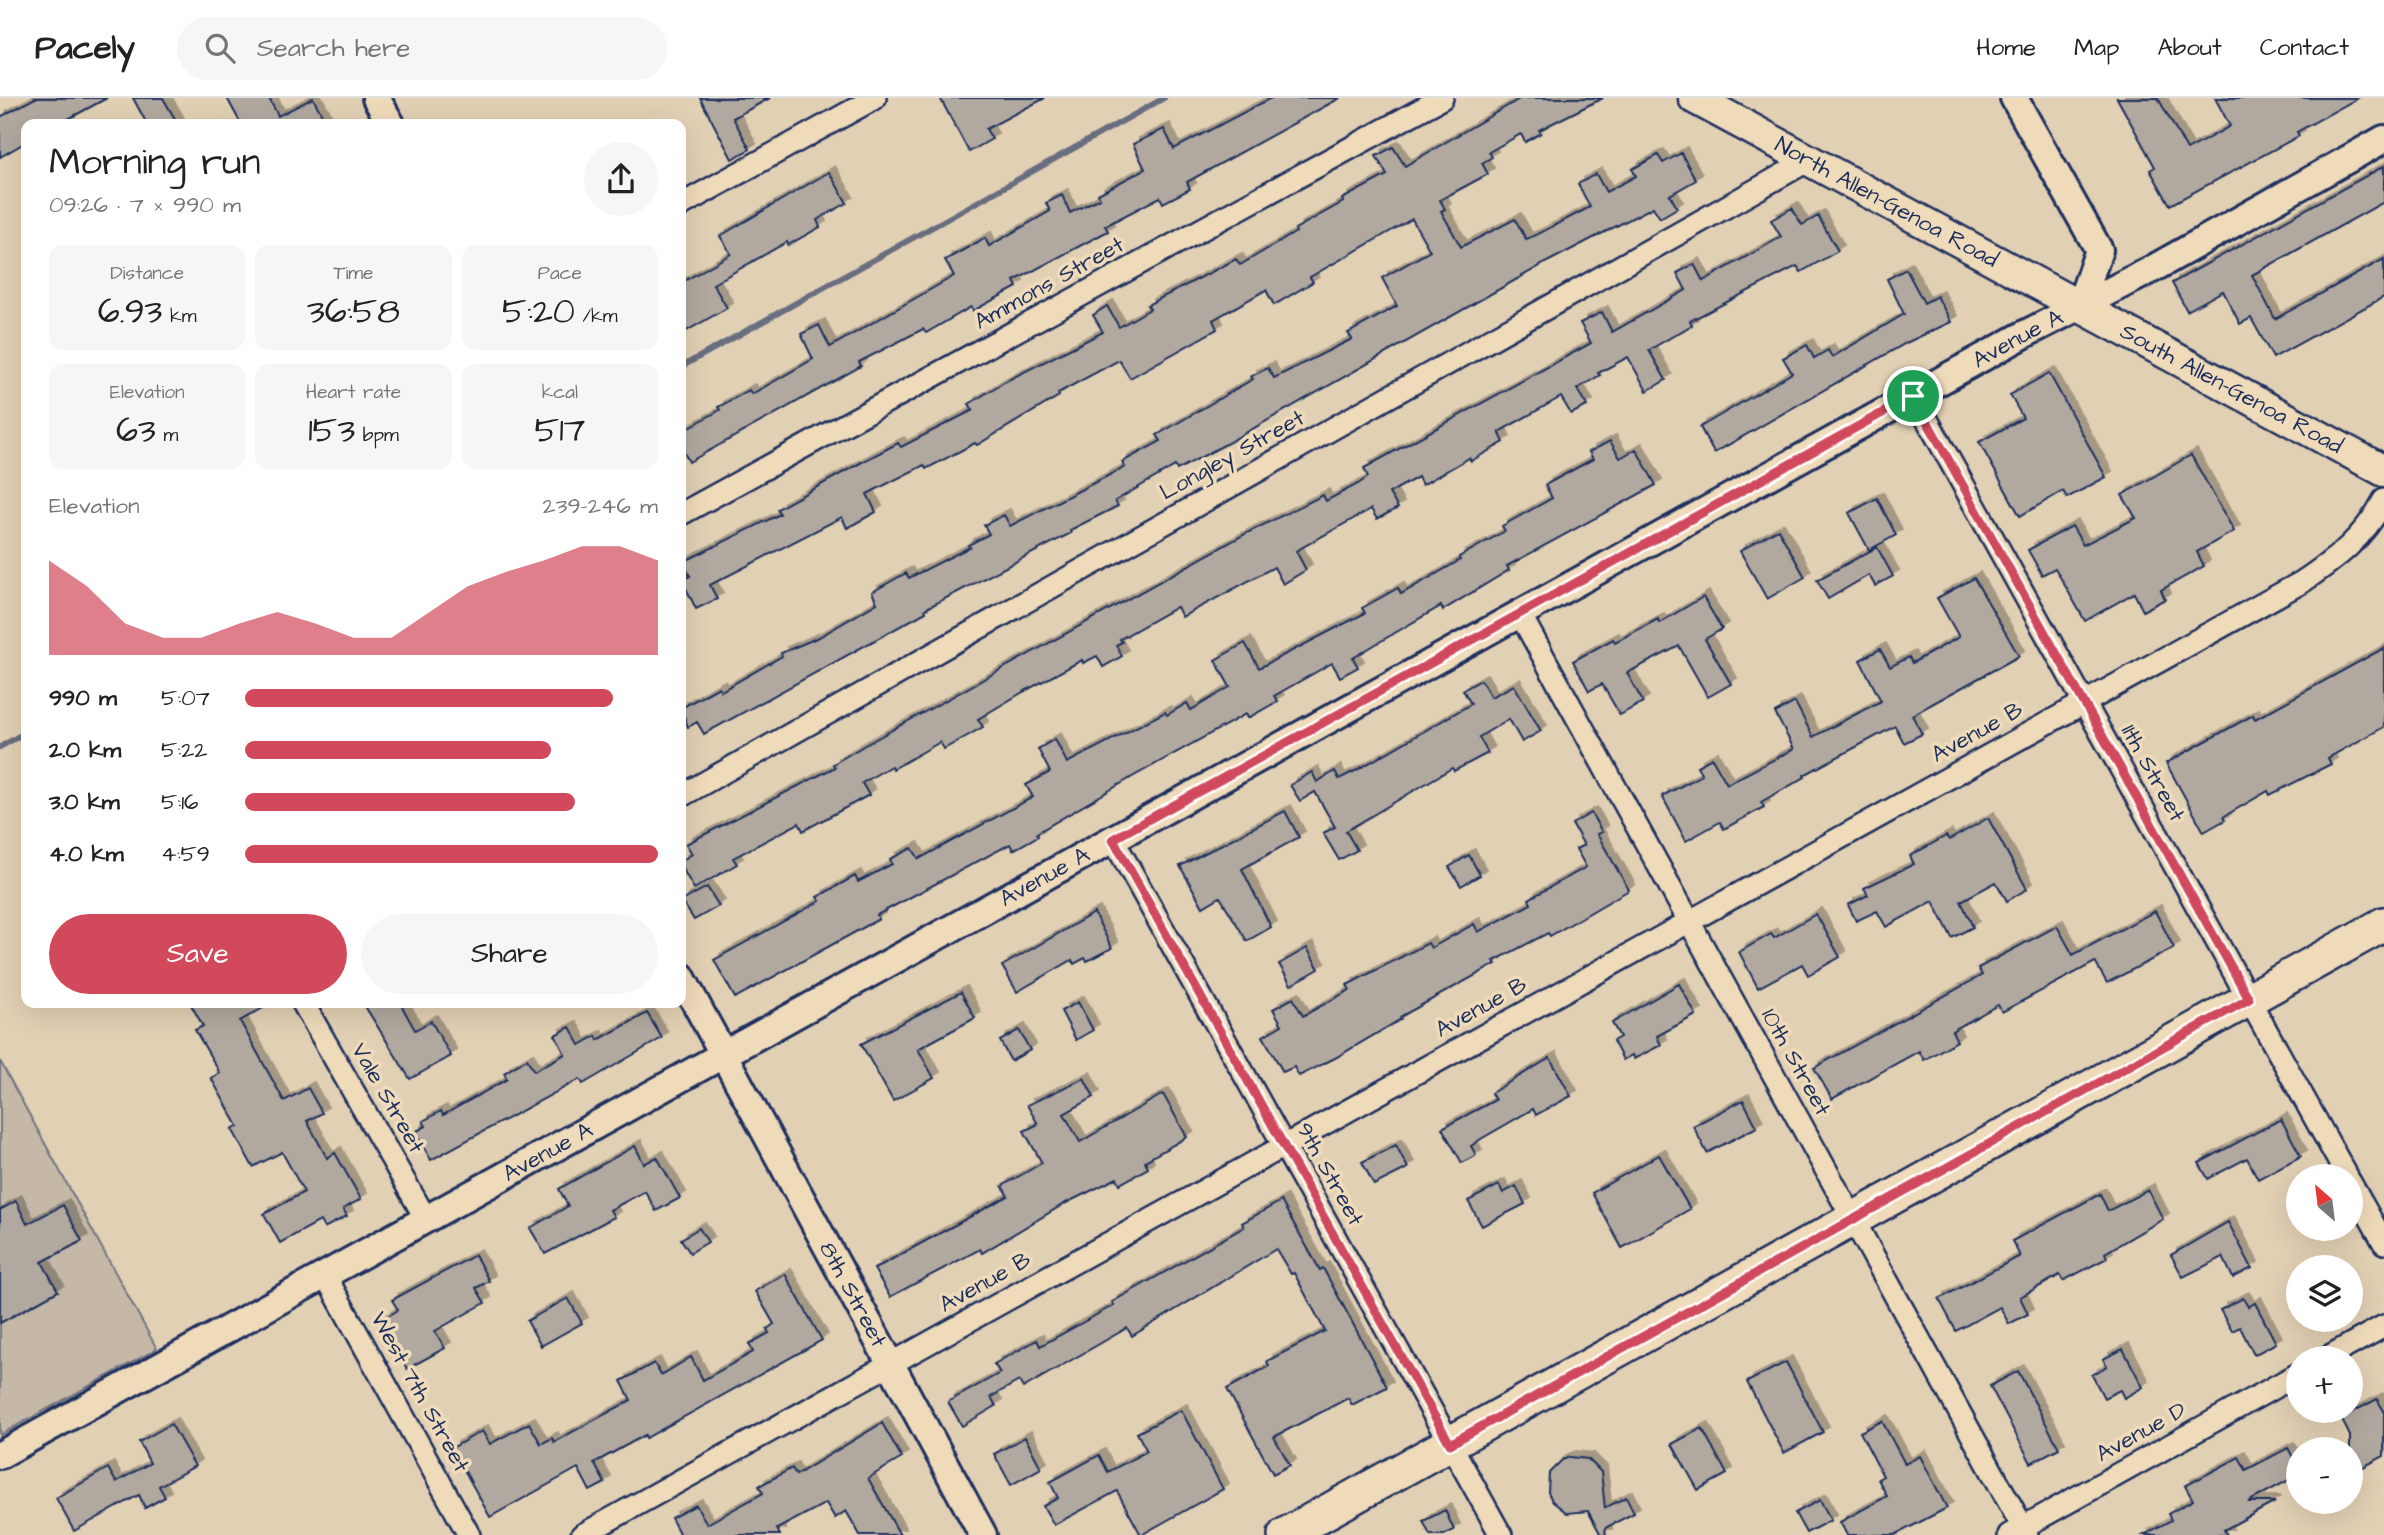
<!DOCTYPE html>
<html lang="en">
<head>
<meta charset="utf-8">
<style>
	body { margin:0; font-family:"Architects Daughter",sans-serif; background:#f6f6f6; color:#222; height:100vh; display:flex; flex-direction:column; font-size:26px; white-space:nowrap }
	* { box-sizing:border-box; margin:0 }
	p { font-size:23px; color:#767676 }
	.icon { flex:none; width:38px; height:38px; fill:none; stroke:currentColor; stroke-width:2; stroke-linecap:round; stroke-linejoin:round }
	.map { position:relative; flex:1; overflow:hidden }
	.panel { position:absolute; left:21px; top:21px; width:665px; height:889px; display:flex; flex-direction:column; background:#fff; border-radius:14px; box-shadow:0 7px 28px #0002 }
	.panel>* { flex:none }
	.needle { width:46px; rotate:332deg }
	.buttons { position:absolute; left:2286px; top:1066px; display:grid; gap:14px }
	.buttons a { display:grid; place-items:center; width:77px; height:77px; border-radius:50%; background:#fff; box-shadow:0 7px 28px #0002; font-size:35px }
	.pin { position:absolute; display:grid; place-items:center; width:60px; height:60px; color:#fff; margin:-30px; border:4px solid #fff; border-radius:50%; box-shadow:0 2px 7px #0007 }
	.round { display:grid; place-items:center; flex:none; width:74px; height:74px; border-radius:37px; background:#f6f6f6 }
	.head { display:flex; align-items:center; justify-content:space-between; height:119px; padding:0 28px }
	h1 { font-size:38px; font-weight:600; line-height:52px }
	.figures { display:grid; grid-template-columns:repeat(3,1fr); gap:10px; height:119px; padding:7px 28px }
	.figures div { display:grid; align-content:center; border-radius:14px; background:#f6f6f6; text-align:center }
	.figures b { font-size:35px; font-weight:600 }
	.figures small { font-size:19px; font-weight:400 }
	.figures p { font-size:19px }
	.chart { height:196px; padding:14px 28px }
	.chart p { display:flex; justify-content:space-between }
	.chart svg { width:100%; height:126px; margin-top:7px; fill:#d1495b; opacity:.7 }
	.button { display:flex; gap:14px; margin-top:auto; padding:14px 28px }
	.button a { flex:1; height:80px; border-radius:42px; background:#d1495b; color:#fff; font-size:28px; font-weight:600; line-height:80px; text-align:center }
	.button a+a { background:#f6f6f6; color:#222 }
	ul { padding:0 28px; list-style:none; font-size:23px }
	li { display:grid; grid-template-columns:112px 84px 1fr; align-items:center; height:52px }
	li i { height:18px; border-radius:9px; background:#d1495b }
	header { display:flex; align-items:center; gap:42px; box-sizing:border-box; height:98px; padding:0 35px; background:#fff; border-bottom:2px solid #e0e0e0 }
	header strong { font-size:33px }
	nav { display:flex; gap:38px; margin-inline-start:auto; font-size:24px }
	.search { width:490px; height:63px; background:#f6f6f6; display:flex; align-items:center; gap:18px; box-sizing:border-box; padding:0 24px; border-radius:38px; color:#767676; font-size:26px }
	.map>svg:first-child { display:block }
	.green { fill:#c5b8a7; stroke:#707482; stroke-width:2 }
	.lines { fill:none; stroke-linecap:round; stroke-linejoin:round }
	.stream { stroke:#686d7f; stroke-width:6 }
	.building { fill:#b1a89f; stroke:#1b2f5e; stroke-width:2; filter:url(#shadow) }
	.minor-casing { stroke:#1b2f5e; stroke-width:26 }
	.tertiary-casing { stroke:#1b2f5e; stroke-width:32 }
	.secondary-casing { stroke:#1b2f5e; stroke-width:35 }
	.primary-casing { stroke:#1b2f5e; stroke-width:38 }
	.minor { stroke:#efdab9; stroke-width:21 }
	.tertiary { stroke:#efdab9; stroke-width:26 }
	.secondary { stroke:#efdab9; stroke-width:30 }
	.primary { stroke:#efdab9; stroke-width:33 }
	.route-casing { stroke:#fff; stroke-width:14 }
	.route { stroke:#d1495b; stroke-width:9 }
	.labels { text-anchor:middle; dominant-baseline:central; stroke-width:7; stroke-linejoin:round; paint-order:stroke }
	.street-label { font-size:23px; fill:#1b2f5e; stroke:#efdab9 }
</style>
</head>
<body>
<header>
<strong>Pacely</strong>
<div class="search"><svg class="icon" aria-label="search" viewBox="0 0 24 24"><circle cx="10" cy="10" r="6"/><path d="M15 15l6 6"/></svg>Search here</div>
<nav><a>Home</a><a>Map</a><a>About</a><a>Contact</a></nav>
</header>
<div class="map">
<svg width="2384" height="1437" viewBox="0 0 2384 1437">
	<defs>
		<filter id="shadow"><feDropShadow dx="6" dy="-6" stdDeviation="0" flood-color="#0004"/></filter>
	</defs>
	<rect width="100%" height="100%" fill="#e2d0b4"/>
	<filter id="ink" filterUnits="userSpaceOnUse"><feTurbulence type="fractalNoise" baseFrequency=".0143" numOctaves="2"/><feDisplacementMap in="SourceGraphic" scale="14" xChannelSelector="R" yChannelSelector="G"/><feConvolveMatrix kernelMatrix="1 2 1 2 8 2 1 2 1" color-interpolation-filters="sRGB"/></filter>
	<g filter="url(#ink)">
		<path class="green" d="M0,963L157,1251L0,1337Z"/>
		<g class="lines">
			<g class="stream">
				<path d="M681,269L1164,0"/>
				<path d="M0,649L26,634"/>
			</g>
		</g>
		<g class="building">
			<path d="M35,0H107L59,26H26V44L0,59V19Z"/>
			<path d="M133,0H163L178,26H147Z"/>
			<path d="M227,0H269L278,18L313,0L327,26H241Z"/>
			<path d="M700,0H770L733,20L750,51L732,61Z"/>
			<path d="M940,0H1045L986,31L992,41L969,54Z"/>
			<path d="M1271,0H1340L1187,84L1190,91L1163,105L1160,99L1105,128L1108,133L1014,183L1017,189L973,213L971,209L926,235L923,231L859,264L861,268L689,364L681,349V334L720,312L718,309L749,292L752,296L813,261L801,236L819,227L830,249L954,178L945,162L985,140L989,148L1050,113L1046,105L1062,97L1070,115L1100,100L1098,96L1145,71L1133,46L1164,31L1174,51Z"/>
			<path d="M1521,0H1603L1539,32L1541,35L1525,44L1521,36L1489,54L1492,59L1482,65L1488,76L1440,102L1445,111L1441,113L1461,149L1515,121L1526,141L1536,137L1590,109L1578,86L1596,76L1606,94L1636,78L1632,71L1658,57L1663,65L1681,55L1696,82L1670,97L1677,110L1660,120L1653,109L1549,163L1224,347L1177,372L1175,368L1115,403L1118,408L1070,432L1071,435L925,511L926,514L704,636L697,624L688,629L681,610L719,589L721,593L782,558L781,555L819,539L877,505L872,494L906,475L909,480L970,449L968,447L989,436L984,427L1004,417L1010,428L1125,369L1122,364L1161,343L1157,337L1253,281L1251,278L1268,270L1274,280L1352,241L1348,235L1397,208L1382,180L1430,153L1412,121L1310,179L1313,184L1274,207L1266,192L1213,222L1217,231L1130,280L1119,262L1058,295L1059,298L977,347L975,345L926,371L924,367L867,396L876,414L847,430L842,419L710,487L717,501L696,511L682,482L690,478L683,464L780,416L777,411L862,364L898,345L901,349L973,312L969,306L1004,284L1103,234L1093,217L1107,208L1119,229L1150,211L1147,207L1192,184L1236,161L1240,167L1296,134L1295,131L1343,104L1342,101L1387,77L1376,58L1393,49L1405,68Z"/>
			<path d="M2117,0H2158L2187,52L2230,28L2215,0H2358L2297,34L2299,38L2170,107L2150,72L2155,69Z"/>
			<path d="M2384,68V104L2252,177L2275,221L2384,161V199L2273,260L2251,220L2240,226L2223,193L2187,213L2172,185Z"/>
			<path d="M829,74L847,105L817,122L820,129L788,147L787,144L713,186L727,210L681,236V185L731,156L720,138Z"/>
			<path d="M1792,110L1802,127L1818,118L1838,153L1801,174L1797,168L1690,223L1692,227L1649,252L1666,282L1647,293L1628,259L1598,275L1600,277L1577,291L1587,308L1571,316L1561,299L1499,334L1504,344L1471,363L1469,360L1422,387L1418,379L1389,395L1398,410L1377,421L1371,411L1296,453L1306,472L1283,486L1274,469L1182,519L1177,509L1120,541L1122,544L1116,547L1122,558L1103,569L1097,558L1083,565L1082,562L1023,594L978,621L983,629L944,651L940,644L893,671L891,668L862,685L869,697L803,733L799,725L733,760L737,766L694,791L681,768V763L692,756L686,746L835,669L833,666L865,647L1247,435L1323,397L1326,403L1358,386L1368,379L1364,370L1591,245L1580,225L1602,214L1612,234L1686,192L1677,175L1694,166L1703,183L1781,139L1771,122Z"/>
			<path d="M1906,171L1924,205L1937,198L1951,224L1906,245L1714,355L1700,329L1792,275L1783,260L1807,247L1814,260L1828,252L1832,259L1904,216L1887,181Z"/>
			<path d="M2049,275L2106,379L2067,400L2063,393L2020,418L1979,344L2023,320L2010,297Z"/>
			<path d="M1610,343L1620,360L1636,351L1656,387L1507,468L1509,472L1443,512L1441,508L1376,546L1353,560L1358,569L1340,579L1332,565L1274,598L1278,603L1248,620L1246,616L1134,678L1037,735L1038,738L1013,752L1010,746L877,817L879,821L735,900L714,862L820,803L817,799L855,778L858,784L892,766L890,761L912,750L919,761L1033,699L1026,687L1050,674L1038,651L1055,641L1067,665L1165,614L1167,617L1187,605L1191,612L1230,589L1215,562L1245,545L1259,570L1365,515L1362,510L1398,490L1401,496L1460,462L1459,459L1505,433L1502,428L1552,400L1545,387L1593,361L1589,354Z"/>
			<path d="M2191,357L2234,433L2197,454L2204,468L2161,492L2165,501L2143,513L2134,495L2085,523L2055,470L2042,477L2028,452L2072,428L2083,447L2136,420L2122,397Z"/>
			<path d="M1877,400L1896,437L1869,452L1849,415Z"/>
			<path d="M1778,431L1805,479L1767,501L1740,453Z"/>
			<path d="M1877,449L1893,478L1875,488L1869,477L1828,501L1817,482Z"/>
			<path d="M1974,480L2019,558L1912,617L1922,636L1904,645L1895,628L1804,677L1805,679L1761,704L1764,709L1724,731L1720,724L1686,743L1662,698L1702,677L1697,668L1712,660L1727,686L1794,651L1775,615L1795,604L1813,639L1881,603L1860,562L1880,551L1890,569L1909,559L1912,565L1959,539L1937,500Z"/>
			<path d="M1703,499L1722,531L1705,541L1731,586L1708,599L1679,548L1627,575L1643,604L1620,617L1602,586L1589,593L1573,563L1613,541L1615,544L1658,521L1659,525Z"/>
			<path d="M2384,550V629L2328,660L2331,666L2270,697L2268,693L2223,719L2225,722L2204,734L2166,665L2253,617L2255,621Z"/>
			<path d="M1481,582L1491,599L1514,587L1541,633L1522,644L1509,621L1479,639L1488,655L1454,673L1452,670L1346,733L1357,752L1339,762L1323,735L1335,729L1315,694L1300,703L1290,687L1312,674L1317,684L1335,673L1339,681L1355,673L1471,606L1463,592Z"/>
			<path d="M1285,713L1299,739L1242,771L1271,829L1247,843L1220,799L1203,809L1180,768Z"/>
			<path d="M1591,715L1602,734L1597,736L1629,792L1550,838L1548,835L1494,863L1496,866L1400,919L1401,921L1335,960L1299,978L1294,969L1283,974L1263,938L1282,927L1273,911L1293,900L1303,918L1350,892L1347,887L1428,845L1431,850L1474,826L1478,834L1531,806L1529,801L1586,769L1576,751L1584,747L1572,726Z"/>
			<path d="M1988,720L2027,791L2007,803L1996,784L1961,803L1973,829L1952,840L1933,803L1886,829L1877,813L1856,823L1848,807L1868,797L1864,790L1914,766L1910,758L1946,738L1949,742Z"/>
			<path d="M1469,757L1480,777L1461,788L1449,769Z"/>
			<path d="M707,789L719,808L694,822L682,803Z"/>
			<path d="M2155,813L2174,850L2107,885L2095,864L2002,914L1998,907L1952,933L1957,943L1924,962L1919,953L1832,1001L1814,970L1982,877L1978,870L2057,828L2073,857Z"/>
			<path d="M1094,815L1112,850L1087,863L1085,860L1074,866L1072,862L1017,894L1002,868Z"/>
			<path d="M1816,816L1840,859L1808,877L1802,866L1758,890L1739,854L1771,836L1774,840Z"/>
			<path d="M1307,850L1319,871L1291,887L1279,866Z"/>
			<path d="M1679,886L1696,917L1657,938L1661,947L1634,961L1632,957L1623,962L1613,943L1620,939L1612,925Z"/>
			<path d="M961,894L975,920L918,951L934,980L893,1003L861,946Z"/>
			<path d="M1078,904L1093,932L1076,942L1061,913Z"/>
			<path d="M190,905H272L240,923L284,1003L308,990L322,1015L307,1023L327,1060L335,1055L361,1101L343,1111L347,1118L324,1130L320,1123L280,1145L264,1116L304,1094L282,1054L253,1069L232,1031L238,1028L211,980L220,975L195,932L203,928Z"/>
			<path d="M363,905H400L415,932L431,923L451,958L410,981Z"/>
			<path d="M647,915L662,940L583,986L580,981L431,1062L415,1034L426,1028L423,1023L441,1013L443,1017L507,981L504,975L527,961L534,973L565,956L555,937L570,929L580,947L596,938L598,942Z"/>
			<path d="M1019,932L1030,952L1011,963L1000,943Z"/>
			<path d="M1550,960L1571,998L1536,1017L1533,1011L1481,1041L1471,1048L1476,1057L1462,1065L1442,1030L1495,1002L1491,995Z"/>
			<path d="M1084,980L1094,999L1064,1016L1080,1044L1163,996L1187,1039L1145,1063L1148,1070L1120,1086L1117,1080L1064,1106L982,1155L980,1151L890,1199L874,1171L1008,1098L1002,1088L1042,1065L1024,1033L1038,1026L1027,1007Z"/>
			<path d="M1743,1002L1757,1029L1707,1055L1693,1028Z"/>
			<path d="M2281,1021L2301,1058L2258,1081L2247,1060L2208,1081L2199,1065Z"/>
			<path d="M1396,1047L1408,1070L1374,1087L1362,1064Z"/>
			<path d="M635,1048L644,1066L657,1059L680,1100L656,1113L645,1093L610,1112L614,1119L545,1156L530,1130L568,1108L559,1091Z"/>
			<path d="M1659,1057L1690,1111L1622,1150L1592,1095Z"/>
			<path d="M1499,1087L1503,1095L1516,1088L1525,1106L1482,1128L1468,1103Z"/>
			<path d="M2148,1092L2163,1121L2105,1155L2107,1160L2063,1183L2060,1177L2020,1199L2028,1216L2009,1226L2000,1209L1956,1233L1939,1201L2020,1158L2012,1143L2100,1096L2108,1113Z"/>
			<path d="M16,1103L27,1126L63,1107L82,1143L42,1164L58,1193L0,1225V1112Z"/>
			<path d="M1281,1103L1320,1172L1323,1170L1387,1289L1352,1307L1348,1300L1274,1339L1290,1367L1273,1376L1227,1291L1269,1268L1267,1263L1325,1233L1294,1175L1291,1176L1276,1151L1132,1238L1127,1230L1023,1290L1019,1283L991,1299L996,1308L962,1328L948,1304L1000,1275L994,1266L1037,1242L1040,1248L1114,1207L1112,1204L1244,1129L1242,1125Z"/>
			<path d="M2228,1124L2252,1170L2233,1180L2223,1159L2183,1179L2171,1157Z"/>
			<path d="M699,1130L708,1144L690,1155L681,1141Z"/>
			<path d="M475,1157L489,1183L476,1190L485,1205L435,1233L445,1250L407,1271L380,1223L398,1212L392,1202Z"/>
			<path d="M785,1176L822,1242L646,1340L645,1337L594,1365L605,1385L590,1393L578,1370L490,1419L452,1350L482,1333L490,1346L529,1325L541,1346L552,1340L554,1344L631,1302L621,1283L654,1265L661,1277L691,1259L703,1282L753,1254L749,1246L769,1235L767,1231L774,1226L755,1193Z"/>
			<path d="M568,1200L582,1225L541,1248L527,1223Z"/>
			<path d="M2243,1200L2248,1209L2255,1205L2276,1245L2254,1257L2240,1229L2232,1233L2220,1212Z"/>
			<path d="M2123,1251L2143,1289L2124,1300L2120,1292L2104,1300L2092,1277L2107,1268L2103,1261Z"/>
			<path d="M1786,1264L1823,1334L1784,1355L1747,1284Z"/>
			<path d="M2018,1273L2059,1350L2031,1365L1990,1288Z"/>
			<path d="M2377,1301L2384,1313V1358L2350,1376V1338L2341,1320Z"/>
			<path d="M1181,1312L1223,1391L1141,1437L1117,1393L1054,1427L1043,1408L1058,1400L1050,1384L1099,1357L1108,1374L1147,1353L1137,1335Z"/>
			<path d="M1882,1323L1905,1366L1920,1358L1947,1410L1895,1437H1847L1840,1424L1887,1398L1878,1381L1883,1378L1860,1334Z"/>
			<path d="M882,1325L902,1360L868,1380L900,1437H860L846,1413L835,1420L826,1405L777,1431L780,1437H680L671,1420L696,1407L707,1426L763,1395L759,1388L792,1370L796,1377Z"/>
			<path d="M171,1326L195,1368L159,1388L165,1399L145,1410L139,1397L74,1433L56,1400L108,1370L116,1384L150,1365L139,1344Z"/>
			<path d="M1702,1330L1727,1376L1698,1392L1672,1346Z"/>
			<path d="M1025,1339L1041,1370L1011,1387L994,1356Z"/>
			<path d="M2288,1350L2298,1368V1377L2248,1404H2275L2224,1432L2227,1437H2144L2171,1422L2168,1416L2193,1402L2185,1388L2239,1359L2246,1372Z"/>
			<path d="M1570,1359L1588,1361L1601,1374L1605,1410L1626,1399L1634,1415L1605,1430L1606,1437H1601L1588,1413L1567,1415L1552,1403L1548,1394L1549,1375L1562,1362Z"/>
			<path d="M1820,1402L1831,1422L1806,1435L1795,1415Z"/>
			<path d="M1445,1412L1454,1432L1444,1437H1430L1423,1423Z"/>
		</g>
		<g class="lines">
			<g class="minor-casing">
				<g id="minor">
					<path d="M681,107L875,0"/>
					<path d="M1914,298L2347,1078"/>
					<path d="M681,416L1442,0"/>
					<path d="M1520,516L2027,1437"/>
					<path d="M681,698L1809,62"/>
					<path d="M1113,741L1501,1437"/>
					<path d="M303,905L426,1121"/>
					<path d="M2350,1084L2384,1145"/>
					<path d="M325,1177L469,1437"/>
					<path d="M2326,1260L2384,1228"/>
					<path d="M582,1437L2302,484C2336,461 2364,440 2384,402"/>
					<path d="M2009,1437L2298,1276"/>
				</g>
			</g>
			<g class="tertiary-casing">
				<g id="tertiary">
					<path d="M376,0L391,26"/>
					<path d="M2014,0L2099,152L2079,209"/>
					<path id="s1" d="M681,878L983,1437"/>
					<path id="s2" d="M0,1357L2025,236L2147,174L2384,41"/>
				</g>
			</g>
			<g class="secondary-casing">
				<g id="secondary">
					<path id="s3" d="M1694,0L2384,373"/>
				</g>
			</g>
			<g class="primary-casing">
				<path id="primary" d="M1285,1437L2384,826"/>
			</g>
			<use href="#minor" class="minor"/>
			<use href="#tertiary" class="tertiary"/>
			<use href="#secondary" class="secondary"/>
			<use href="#primary" class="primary"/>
		</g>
	</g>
	<g class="lines" filter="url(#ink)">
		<g class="route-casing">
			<path id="route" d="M1913,298L2249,901L1450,1346L1113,741Z"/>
		</g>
		<use href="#route" class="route"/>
	</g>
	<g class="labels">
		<g class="street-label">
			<text stroke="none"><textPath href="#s3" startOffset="219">North Allen-Genoa Road</textPath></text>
			<text transform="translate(1049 185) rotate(-29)">Ammons Street</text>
			<text stroke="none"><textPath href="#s2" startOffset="2306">Avenue A</textPath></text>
			<text stroke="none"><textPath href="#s3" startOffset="611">South Allen-Genoa Road</textPath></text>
			<text transform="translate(1232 357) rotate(-29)">Longley Street</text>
			<text transform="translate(1977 634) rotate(-29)">Avenue B</text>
			<text transform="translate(2153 675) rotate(61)">11th Street</text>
			<text stroke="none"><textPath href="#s2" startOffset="1194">Avenue A</textPath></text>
			<text transform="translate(1481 909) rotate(-29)">Avenue B</text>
			<text transform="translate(1796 964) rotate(61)">10th Street</text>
			<text transform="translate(388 1000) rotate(60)">Vale Street</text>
			<text stroke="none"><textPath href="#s2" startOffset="626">Avenue A</textPath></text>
			<text transform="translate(1330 1076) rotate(61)">9th Street</text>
			<text transform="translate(985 1184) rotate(-29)">Avenue B</text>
			<text stroke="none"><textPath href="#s1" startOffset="362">8th Street</textPath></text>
			<text transform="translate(420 1294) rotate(61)">West 7th Street</text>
			<text transform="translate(2141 1334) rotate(-29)">Avenue D</text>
		</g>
	</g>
</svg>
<div class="buttons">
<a><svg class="needle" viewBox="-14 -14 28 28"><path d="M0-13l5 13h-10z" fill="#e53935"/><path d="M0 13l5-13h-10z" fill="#767676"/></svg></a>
<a><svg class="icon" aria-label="layers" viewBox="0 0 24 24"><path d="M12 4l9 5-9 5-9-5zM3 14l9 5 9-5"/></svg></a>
<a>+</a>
<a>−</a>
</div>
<div class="pin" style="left:1913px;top:298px;background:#1e9e55"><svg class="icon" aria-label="arrive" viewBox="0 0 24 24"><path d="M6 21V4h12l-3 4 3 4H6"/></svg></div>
<section class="panel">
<div class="head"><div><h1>Morning run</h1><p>09:26 · 7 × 990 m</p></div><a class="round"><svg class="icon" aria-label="share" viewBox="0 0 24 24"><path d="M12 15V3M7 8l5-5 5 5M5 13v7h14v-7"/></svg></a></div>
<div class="figures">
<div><p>Distance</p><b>6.93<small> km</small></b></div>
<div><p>Time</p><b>36:58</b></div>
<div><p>Pace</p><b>5:20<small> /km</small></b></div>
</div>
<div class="figures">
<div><p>Elevation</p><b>63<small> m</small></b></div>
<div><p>Heart rate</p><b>153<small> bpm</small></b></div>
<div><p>kcal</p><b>517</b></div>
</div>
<div class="chart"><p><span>Elevation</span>239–246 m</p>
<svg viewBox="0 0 160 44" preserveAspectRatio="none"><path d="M0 44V11L10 20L20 33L30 38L40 38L50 33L60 29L70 33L80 38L90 38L100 29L110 20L120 15L130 11L140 6L150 6L160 11V44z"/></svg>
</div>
<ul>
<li><b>990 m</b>5:07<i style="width:89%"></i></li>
<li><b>2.0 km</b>5:22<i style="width:74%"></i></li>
<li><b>3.0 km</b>5:16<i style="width:80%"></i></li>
<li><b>4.0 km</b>4:59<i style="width:100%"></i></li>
</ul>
<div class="button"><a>Save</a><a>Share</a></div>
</section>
</div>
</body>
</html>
